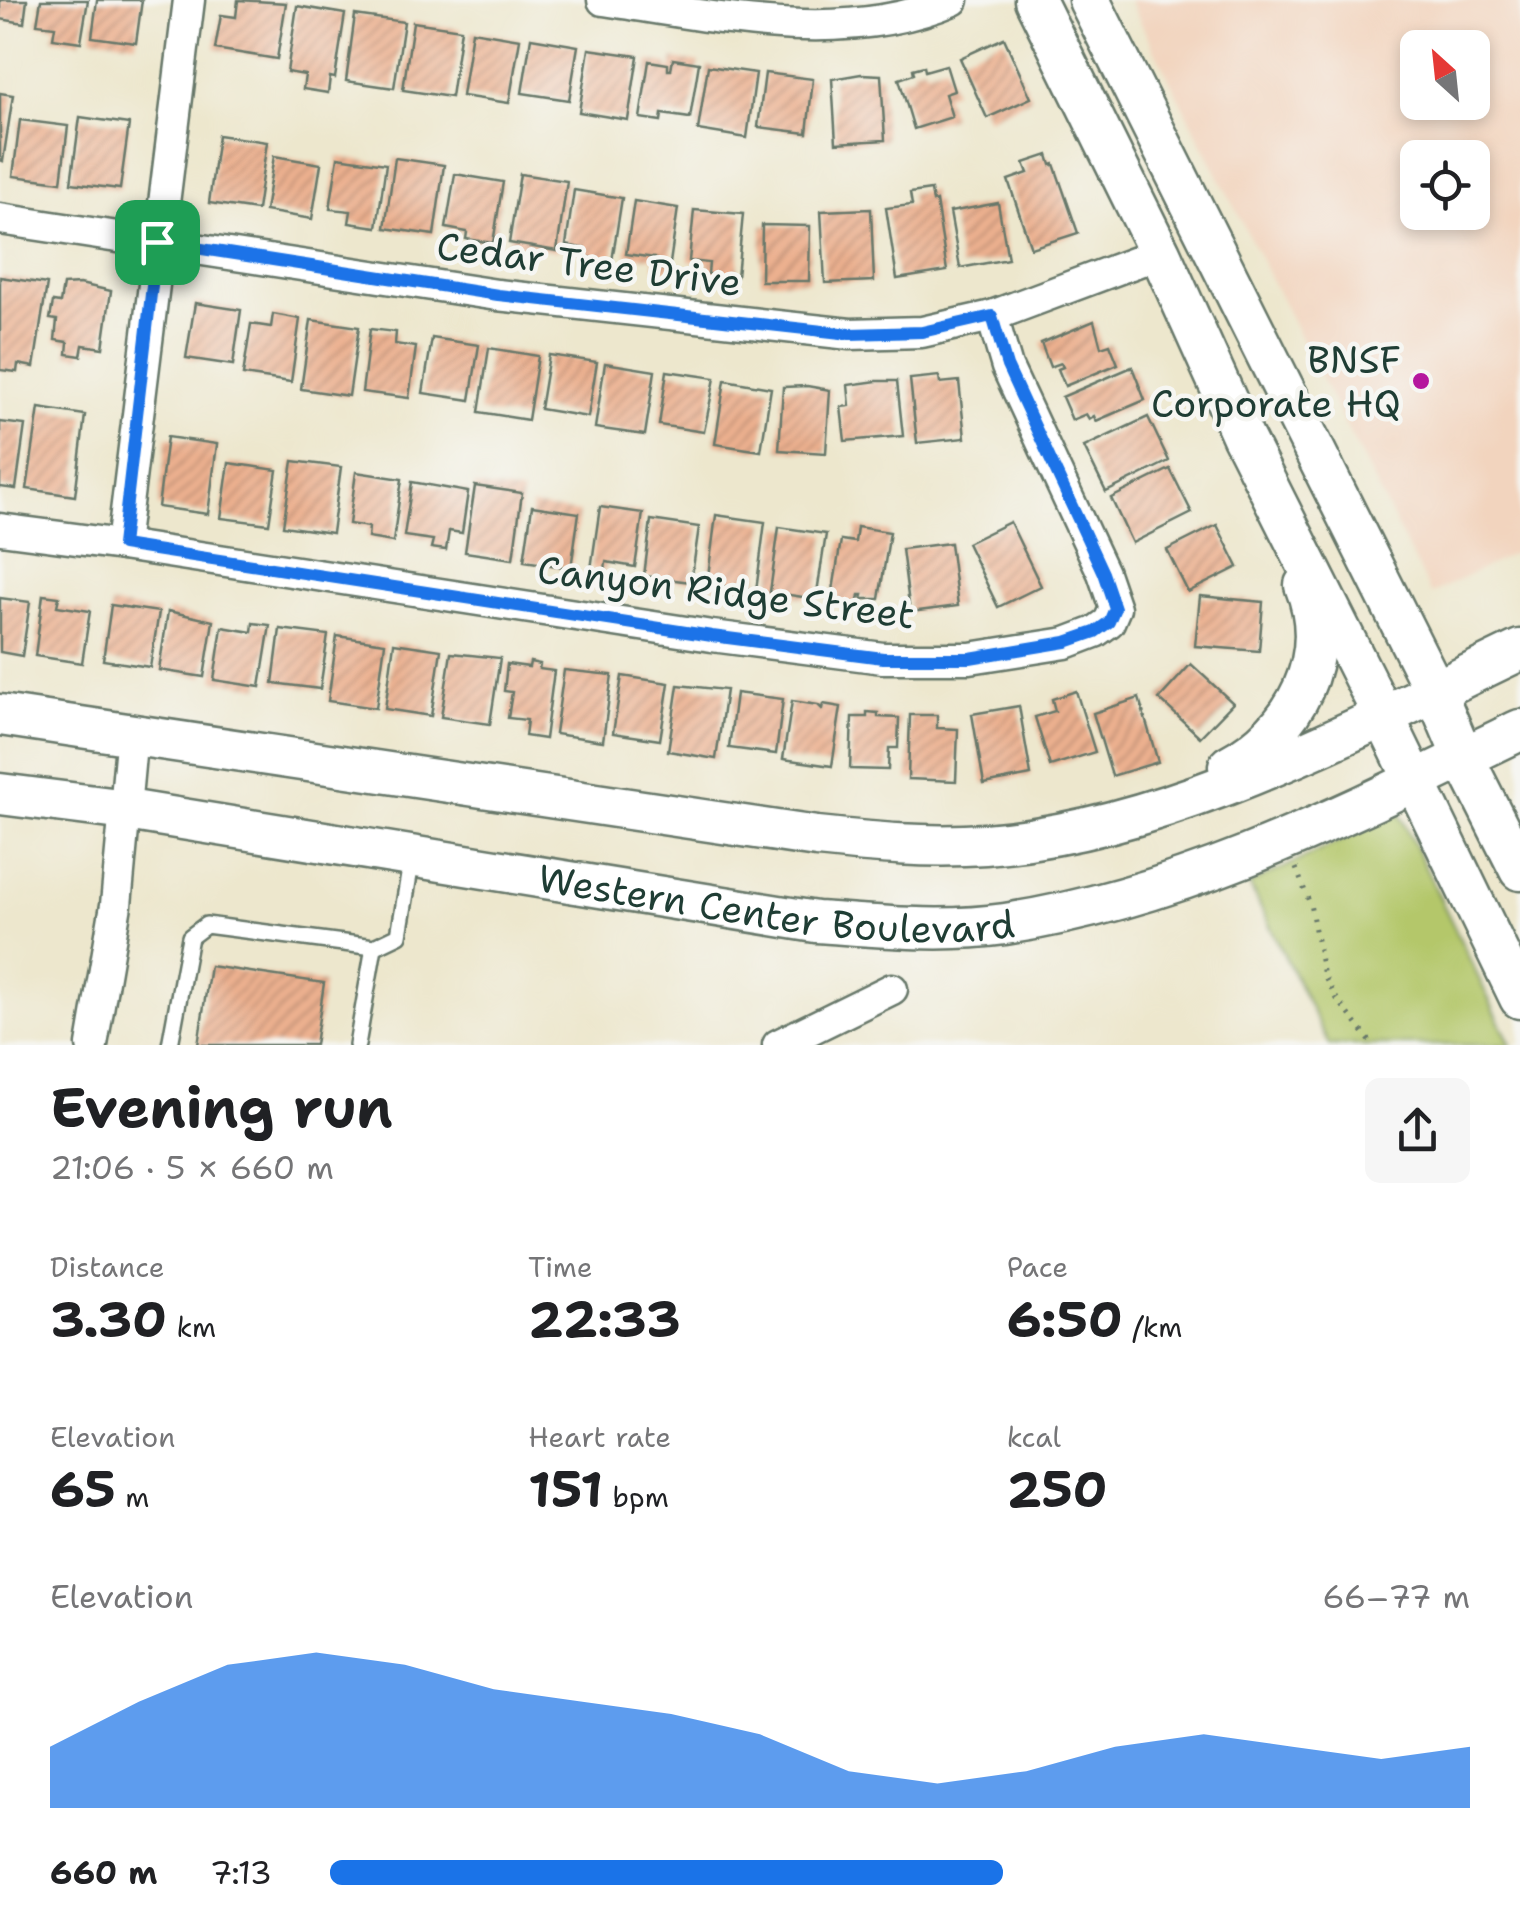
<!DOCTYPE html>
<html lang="en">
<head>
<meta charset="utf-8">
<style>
	body { margin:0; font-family:"Shantell Sans",sans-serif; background:#f6f6f6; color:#202124; height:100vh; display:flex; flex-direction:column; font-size:38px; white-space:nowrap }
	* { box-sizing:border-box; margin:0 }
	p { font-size:32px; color:#757577 }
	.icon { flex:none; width:55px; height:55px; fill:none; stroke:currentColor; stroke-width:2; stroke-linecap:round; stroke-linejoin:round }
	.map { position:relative; height:1045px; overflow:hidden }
	.side { display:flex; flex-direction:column; background:#fff; flex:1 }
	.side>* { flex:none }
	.needle { width:65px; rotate:333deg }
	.fabs { position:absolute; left:1400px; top:30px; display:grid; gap:20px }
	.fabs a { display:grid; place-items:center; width:90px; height:90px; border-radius:15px; background:#fff; box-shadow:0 5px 15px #0003; font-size:50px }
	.pin { position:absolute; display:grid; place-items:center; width:85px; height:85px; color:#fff; margin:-42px; border-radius:20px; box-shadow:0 5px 15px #0006 }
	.round { display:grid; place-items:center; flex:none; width:105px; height:105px; border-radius:15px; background:#f6f6f6 }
	.head { display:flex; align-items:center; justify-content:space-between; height:170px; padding:0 50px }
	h1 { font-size:55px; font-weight:700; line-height:75px }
	.stats { display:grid; grid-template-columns:repeat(3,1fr); gap:15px; height:170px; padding:10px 50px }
	.stats div { display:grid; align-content:center }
	.stats b { font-size:50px; font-weight:700 }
	.stats small { font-size:28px; font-weight:400 }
	.stats p { font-size:28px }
	.chart { height:280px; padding:20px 50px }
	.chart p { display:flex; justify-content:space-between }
	.chart svg { width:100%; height:180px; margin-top:10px; fill:#1a73e8; opacity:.7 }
	ul { padding:0 50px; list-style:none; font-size:32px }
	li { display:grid; grid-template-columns:160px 120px 1fr; align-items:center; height:75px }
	li i { height:25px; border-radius:12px; background:#1a73e8 }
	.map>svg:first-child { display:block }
	.built { fill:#f2d4be; fill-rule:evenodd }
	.park { fill:#b4c76b; stroke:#6a8250; stroke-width:2.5 }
	.building { fill:url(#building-hatch) }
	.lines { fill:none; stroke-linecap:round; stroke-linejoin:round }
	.lane-casing { stroke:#67786a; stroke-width:20 }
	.street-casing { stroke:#67786a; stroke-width:35 }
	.secondary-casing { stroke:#67786a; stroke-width:45 }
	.path { stroke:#67786a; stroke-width:5; stroke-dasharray:2.5 8; stroke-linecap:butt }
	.lane { stroke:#fff; stroke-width:15 }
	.street { stroke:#fff; stroke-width:30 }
	.secondary { stroke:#fff; stroke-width:40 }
	.route-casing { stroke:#fff; stroke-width:20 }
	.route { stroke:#1a73e8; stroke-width:12 }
	.poi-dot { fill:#b5179e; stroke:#f6f6f2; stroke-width:4 }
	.labels { text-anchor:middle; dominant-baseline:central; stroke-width:9; stroke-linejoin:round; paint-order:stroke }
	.street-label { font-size:38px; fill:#1f3d34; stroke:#f6f6f2 }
	.poi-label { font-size:38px; fill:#1f3d34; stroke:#f6f6f2; text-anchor:end }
</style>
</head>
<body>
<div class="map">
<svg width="1520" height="1045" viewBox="0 0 1520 1045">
	<defs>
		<pattern id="building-hatch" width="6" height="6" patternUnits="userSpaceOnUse" patternTransform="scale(2.5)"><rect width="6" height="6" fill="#ecb08f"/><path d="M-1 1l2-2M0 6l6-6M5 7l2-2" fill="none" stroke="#bf9076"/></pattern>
	</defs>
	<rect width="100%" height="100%" fill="#f6f6f2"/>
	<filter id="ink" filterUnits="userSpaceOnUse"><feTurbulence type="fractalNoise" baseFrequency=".01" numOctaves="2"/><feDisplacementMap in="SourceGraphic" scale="20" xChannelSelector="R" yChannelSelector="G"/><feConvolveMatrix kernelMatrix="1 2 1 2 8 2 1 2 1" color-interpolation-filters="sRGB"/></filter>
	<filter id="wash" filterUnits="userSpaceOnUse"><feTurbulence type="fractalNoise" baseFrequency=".0048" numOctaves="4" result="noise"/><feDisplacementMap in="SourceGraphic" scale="40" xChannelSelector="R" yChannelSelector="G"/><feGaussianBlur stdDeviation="2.25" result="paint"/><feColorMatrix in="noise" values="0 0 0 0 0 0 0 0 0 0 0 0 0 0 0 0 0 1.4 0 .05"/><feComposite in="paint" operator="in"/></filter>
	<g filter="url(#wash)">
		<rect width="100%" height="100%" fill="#ede7cd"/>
		<path class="built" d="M1129,0H1520V550L1431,594ZM1418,48H1472V102H1418ZM1418,158H1472V212H1418Z"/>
		<path class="park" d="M1399,813L1511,1045H1329L1249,884Z"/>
		<g id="blocks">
			<g class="building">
				<path d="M0,0H27L24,23L0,19Z"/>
				<path d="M41,0H88L81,42L53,38L55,26L37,24Z"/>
				<path d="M97,0H142L136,43L92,37Z"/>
				<path d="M238,0L286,3L277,59L215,49L221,15L236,17Z"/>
				<path d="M297,6L345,14L335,78L330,77L328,93L303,89L305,75L287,72Z"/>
				<path d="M355,15L404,22L394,88L346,81Z"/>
				<path d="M413,22L461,29L451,97L403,90Z"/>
				<path d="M472,31L520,39L509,103L462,96Z"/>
				<path d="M531,38L578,46L569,100L522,93Z"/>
				<path d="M1004,38L1031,98L987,118L960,58Z"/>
				<path d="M589,49L638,56L628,120L579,112Z"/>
				<path d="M673,59L699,63L690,118L662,114L661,121L640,118L649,61L668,64V70H671Z"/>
				<path d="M946,65L954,91L945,94L952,117L914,129L899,79L914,74L913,69L924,66L925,71Z"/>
				<path d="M708,66L756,73L747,138L698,130Z"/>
				<path d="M765,73L813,79L807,133L758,127Z"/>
				<path d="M861,74L881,75L885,140L836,143L832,79Z"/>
				<path d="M0,93L13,95L3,161L0,160Z"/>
				<path d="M80,117L129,124L120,189L71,183Z"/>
				<path d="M20,120L68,126L61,182L13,176Z"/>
				<path d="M218,135L267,142L257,210L209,203Z"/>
				<path d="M1048,155L1051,165L1054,164L1078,233L1031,248L1008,180L1028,173L1024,163Z"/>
				<path d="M274,156L321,164L312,219L265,211Z"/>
				<path d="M338,157L386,164L377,227L349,223L351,211L330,209Z"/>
				<path d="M395,158L444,165L434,235L385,228Z"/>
				<path d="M455,174L503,182L493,243L466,239L467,232L446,228Z"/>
				<path d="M520,174L567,181L557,251L509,243Z"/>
				<path d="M574,190L622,198L612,261L585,257L586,249L566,245Z"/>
				<path d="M931,190L933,202L936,201L947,271L897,279L886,208L912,205L910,193Z"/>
				<path d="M634,201L678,208L669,270L654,268L655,258L626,254Z"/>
				<path d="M998,203L1008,259L960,268L950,212Z"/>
				<path d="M871,209L874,281L825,283L821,211Z"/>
				<path d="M694,210L743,214L737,277L708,274L709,263L689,261Z"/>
				<path d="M762,225L810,226L809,281H761Z"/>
				<path d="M0,277L47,284L34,367L18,364L17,372L0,370Z"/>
				<path d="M80,284L111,291L103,348L83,345L81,356L67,354L68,342L55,340L57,320L50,319L53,302L60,303L63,285Z"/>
				<path d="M195,303L241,310L233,365L186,358Z"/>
				<path d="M273,314L300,319L291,382L243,375L251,324L271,327Z"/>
				<path d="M311,320L359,327L349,396L301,389Z"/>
				<path d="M1094,321L1101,347L1110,344L1118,364L1065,386L1058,369L1063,367L1061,363L1050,367L1041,343Z"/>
				<path d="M370,329L396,332L395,344L416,347L409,398L362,392Z"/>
				<path d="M432,338L479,345L470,400L423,393Z"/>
				<path d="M489,348L538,356L528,420L479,412Z"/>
				<path d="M549,355L597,362L588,417L540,409Z"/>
				<path d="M605,363L655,371L645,435L595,428Z"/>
				<path d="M1132,367L1145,400L1096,421L1094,416L1089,419L1086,414L1072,420L1062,397Z"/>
				<path d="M667,371L715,378L704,432L659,425Z"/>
				<path d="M939,376L940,383L959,381L965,438L917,443L910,379Z"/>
				<path d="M725,380L771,388L761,451L715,444Z"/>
				<path d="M877,381H897L903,436L845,441L841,407L850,406L848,385Z"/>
				<path d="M807,386L830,390L826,453L779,450L783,387Z"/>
				<path d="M39,408L85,415L75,496L27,489Z"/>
				<path d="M1148,417L1169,461L1106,492L1084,447Z"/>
				<path d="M0,422L25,425L16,489L0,487Z"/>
				<path d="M167,437L217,444L208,514L158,507Z"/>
				<path d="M293,461L341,467L332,533L283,526Z"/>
				<path d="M229,463L277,470L269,524L221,518Z"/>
				<path d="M1170,469L1192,513L1132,543L1111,498Z"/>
				<path d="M356,472L402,479L393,542L368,538L369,527L349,524Z"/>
				<path d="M412,482L468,492L462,533L449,531L446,550L431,548L433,540L404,536Z"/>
				<path d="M475,486L522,493L513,559L465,552Z"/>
				<path d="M532,506L579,513L571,568L524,561Z"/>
				<path d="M600,507L643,513L635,567L606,562L605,571L591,569Z"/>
				<path d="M716,515L765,522L756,591L707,584Z"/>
				<path d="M651,520L699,527L691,582L644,576Z"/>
				<path d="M1010,522L1041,586L998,607L967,543Z"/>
				<path d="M1217,525L1238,567L1188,592L1167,550Z"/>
				<path d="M779,527L826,534L816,599L770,592Z"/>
				<path d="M857,527L890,532L879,599H862L863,595H859L857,607L831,603L841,540L855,542Z"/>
				<path d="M950,543L958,606L910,612L902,549Z"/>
				<path d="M43,595L59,597L57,606L90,611L82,663L35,656Z"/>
				<path d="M1200,596L1263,602L1259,651L1195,646Z"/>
				<path d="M0,598L30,602L22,656L0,652Z"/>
				<path d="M111,605L159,612L150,667L103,660Z"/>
				<path d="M168,611L213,621L204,677L159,670Z"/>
				<path d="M253,623L270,625L260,687L214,680L222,627L252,632Z"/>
				<path d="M280,629L328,635L320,689L273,683Z"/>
				<path d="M337,636L385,643L376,708L328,701Z"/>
				<path d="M394,643L441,650L431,716L385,709Z"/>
				<path d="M451,653L500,658L490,724L441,717Z"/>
				<path d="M530,662L540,664L539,669L554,671L545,739L525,736L527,720L508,718L512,692L504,691L507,664L529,667Z"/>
				<path d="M1191,664L1233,703L1200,737L1159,699Z"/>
				<path d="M564,670L612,675L603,741L555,734Z"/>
				<path d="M622,676L669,683L660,740L613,733Z"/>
				<path d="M678,685L726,690L716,759L668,751Z"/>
				<path d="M1076,691L1095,752L1050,766L1035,717L1055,711L1052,699Z"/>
				<path d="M736,693L783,699L776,754L729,748Z"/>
				<path d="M1139,698L1158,762L1112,776L1093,713Z"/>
				<path d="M792,701L818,705L822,709L823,704L841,707L832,766L783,759Z"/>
				<path d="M1019,706L1031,775L984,784L972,714Z"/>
				<path d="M867,712L878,713V717L899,718L898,748H889L888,770L850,769L852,717H867Z"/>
				<path d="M910,715H937V728L958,729L956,781L908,779Z"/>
				<path d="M210,966L324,983L315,1045H198Z"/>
			</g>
		</g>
	</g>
	<g filter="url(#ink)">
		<use href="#blocks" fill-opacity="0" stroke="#67786a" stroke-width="2.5"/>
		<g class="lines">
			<g class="lane-casing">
				<g id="lane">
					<path d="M170,1045L190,937L206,925L374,947L399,935L412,857"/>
					<path d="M357,1045L374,947"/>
				</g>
			</g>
			<g class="street-casing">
				<g id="street">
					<path d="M603,0C718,17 843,47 953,0"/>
					<path d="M0,219L497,295L850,334L922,332L992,316L1160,253"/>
					<path d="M0,529L122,545L712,636L883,658H970L1066,643L1095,632L1109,622L1115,608L1103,573L1007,367L992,316"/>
					<path d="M122,545L189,0"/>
					<path d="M92,1045L116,905L132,733"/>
					<path d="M778,1045L892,989"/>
				</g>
			</g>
			<g class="secondary-casing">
				<g id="secondary">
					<path d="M1035,0L1160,253L1243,437L1383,715L1520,998"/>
					<path d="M1089,0L1435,691L1463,757L1520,870"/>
					<path d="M0,715L817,837C873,843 928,848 985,844C1170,830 1355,729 1520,650"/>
					<path d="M1229,766C1295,731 1334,658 1305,585"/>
					<path id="s1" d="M0,794L127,810L816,922C878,926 942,933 1005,924C1189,896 1354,810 1520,730"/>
				</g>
			</g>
			<path class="path" d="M1296,868L1310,904L1324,976L1337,999L1373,1045"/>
			<use href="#lane" class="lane"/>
			<use href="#street" class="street"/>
			<use href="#secondary" class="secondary"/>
		</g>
	</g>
	<g class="lines" filter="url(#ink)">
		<g class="route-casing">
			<path id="route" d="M157,242L498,295L850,334L922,332L992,316L1007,366L1103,573L1115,608L1109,622L1095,632L1066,642L970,658H883L712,636L122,545Z"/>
		</g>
		<use href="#route" class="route"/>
	</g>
	<circle class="poi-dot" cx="1421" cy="381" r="10"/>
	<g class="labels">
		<g class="street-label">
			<text transform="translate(589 264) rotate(7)">Cedar Tree Drive</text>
			<text transform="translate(726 592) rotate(7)">Canyon Ridge Street</text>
			<text stroke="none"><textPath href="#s1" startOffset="785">Western Center Boulevard</textPath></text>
		</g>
		<g class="poi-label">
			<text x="1401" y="359">BNSF<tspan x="1401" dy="44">Corporate HQ</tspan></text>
		</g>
	</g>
</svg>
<div class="fabs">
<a><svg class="needle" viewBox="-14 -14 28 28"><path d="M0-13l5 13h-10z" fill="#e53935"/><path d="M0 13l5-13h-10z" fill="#757577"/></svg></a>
<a><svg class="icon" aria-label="locate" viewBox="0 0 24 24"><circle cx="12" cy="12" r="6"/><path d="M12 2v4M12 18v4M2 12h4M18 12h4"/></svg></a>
</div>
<div class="pin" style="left:157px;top:242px;background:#1e9e55"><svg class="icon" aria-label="arrive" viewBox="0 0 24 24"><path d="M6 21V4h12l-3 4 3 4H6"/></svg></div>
</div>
<section class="side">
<div class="head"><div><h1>Evening run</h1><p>21:06 · 5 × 660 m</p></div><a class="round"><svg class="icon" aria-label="share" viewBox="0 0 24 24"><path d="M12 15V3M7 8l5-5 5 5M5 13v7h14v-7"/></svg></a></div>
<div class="stats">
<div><p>Distance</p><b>3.30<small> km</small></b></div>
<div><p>Time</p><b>22:33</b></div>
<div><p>Pace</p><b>6:50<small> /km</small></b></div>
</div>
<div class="stats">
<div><p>Elevation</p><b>65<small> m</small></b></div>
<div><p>Heart rate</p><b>151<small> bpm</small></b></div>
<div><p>kcal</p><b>250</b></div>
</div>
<div class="chart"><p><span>Elevation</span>66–77 m</p>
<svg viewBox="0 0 160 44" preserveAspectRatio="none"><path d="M0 44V29L10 18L20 9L30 6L40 9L50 15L60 18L70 21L80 26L90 35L100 38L110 35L120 29L130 26L140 29L150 32L160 29V44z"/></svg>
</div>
<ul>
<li><b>660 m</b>7:13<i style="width:59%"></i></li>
</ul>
</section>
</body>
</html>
